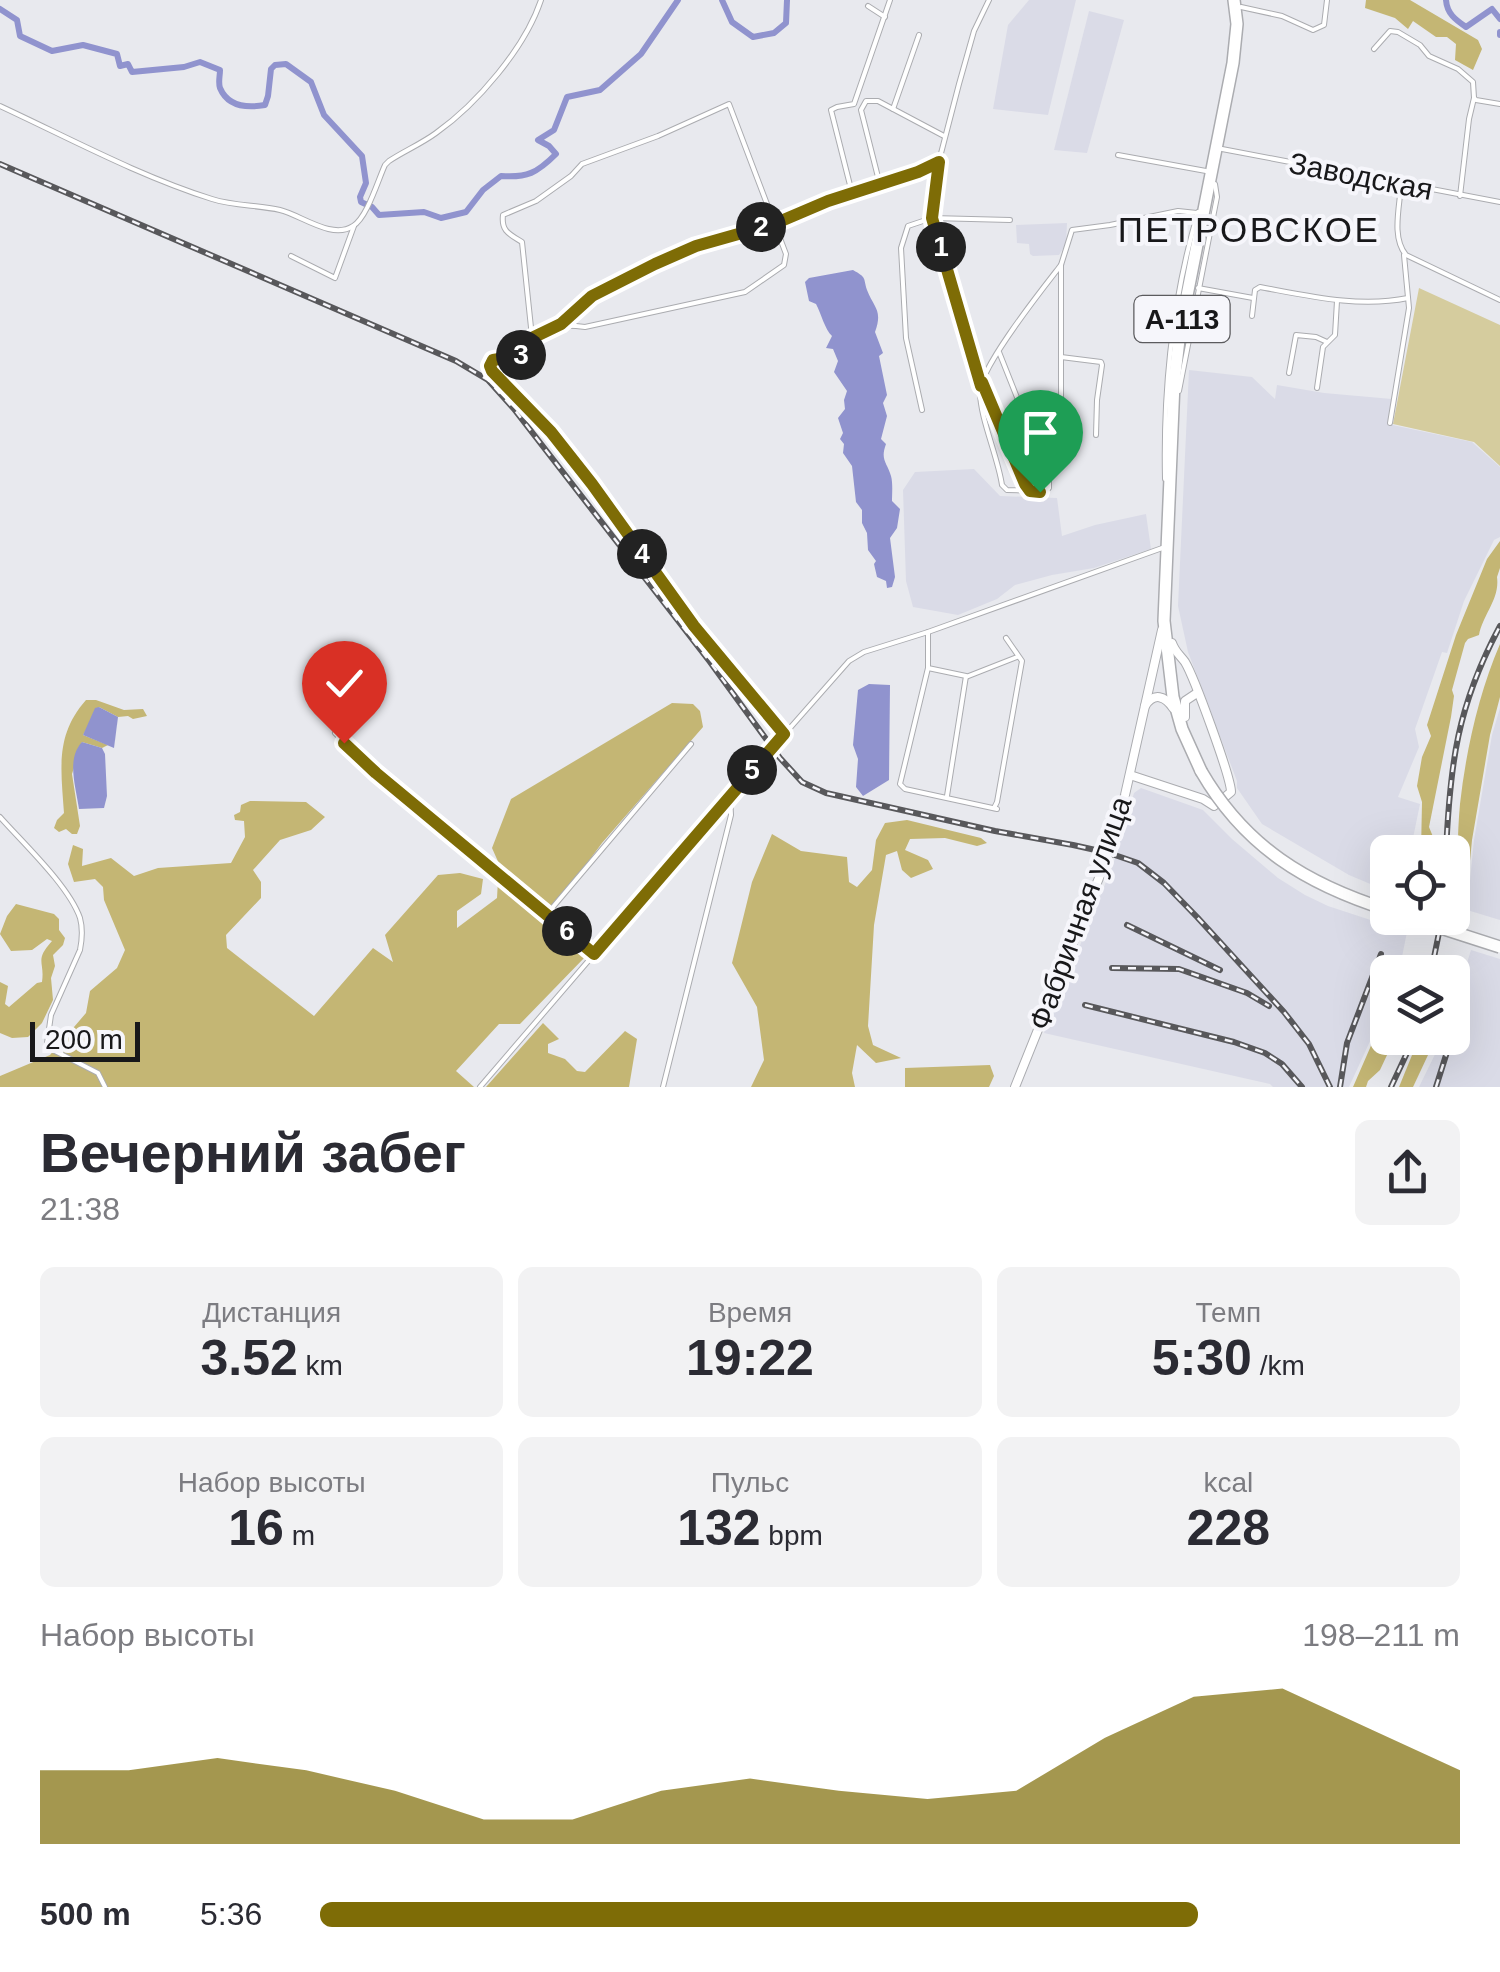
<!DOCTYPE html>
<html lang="ru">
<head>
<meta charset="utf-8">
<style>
	body { margin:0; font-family:Arial,sans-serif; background:#f2f2f3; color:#2b2b33; height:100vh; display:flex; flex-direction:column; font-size:38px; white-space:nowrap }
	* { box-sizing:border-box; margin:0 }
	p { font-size:32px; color:#7c7c81 }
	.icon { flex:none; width:55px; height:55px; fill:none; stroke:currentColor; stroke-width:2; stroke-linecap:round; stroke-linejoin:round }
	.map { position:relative; height:1087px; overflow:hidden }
	.sheet { display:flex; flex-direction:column; background:#fff; flex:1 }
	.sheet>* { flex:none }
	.tools { position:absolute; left:1370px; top:835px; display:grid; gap:20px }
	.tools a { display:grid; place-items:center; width:100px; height:100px; border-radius:15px; background:#fff; box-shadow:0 10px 40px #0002; font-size:50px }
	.scale { position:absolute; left:30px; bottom:25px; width:110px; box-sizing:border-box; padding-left:10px; border:5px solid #18181a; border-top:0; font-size:28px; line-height:35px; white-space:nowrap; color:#18181a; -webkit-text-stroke:8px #f6f6fb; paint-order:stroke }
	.pin { position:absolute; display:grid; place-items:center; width:85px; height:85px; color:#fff; margin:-102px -42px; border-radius:50% 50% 50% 0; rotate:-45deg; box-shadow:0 0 10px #0007 }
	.pin .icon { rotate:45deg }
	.km { position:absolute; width:50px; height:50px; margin:-25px; border-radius:50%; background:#222; color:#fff; font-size:28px; line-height:50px; text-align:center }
	.round { display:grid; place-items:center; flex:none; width:105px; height:105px; border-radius:15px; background:#f2f2f3 }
	.summary { display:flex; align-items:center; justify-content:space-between; height:170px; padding:0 40px }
	h1 { font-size:55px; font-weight:700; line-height:75px }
	.figures { display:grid; grid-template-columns:repeat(3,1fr); gap:15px; height:170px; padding:10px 40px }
	.figures div { display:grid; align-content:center; border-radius:15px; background:#f2f2f3; text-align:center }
	.figures b { font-size:50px; font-weight:700 }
	.figures small { font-size:28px; font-weight:400 }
	.figures p { font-size:28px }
	.chart { height:280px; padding:20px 40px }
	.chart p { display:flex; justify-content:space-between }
	.chart svg { width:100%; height:180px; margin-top:10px; fill:#7e6c06; opacity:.7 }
	ul { padding:0 40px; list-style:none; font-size:32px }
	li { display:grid; grid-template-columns:160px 120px 1fr; align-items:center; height:75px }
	li i { height:25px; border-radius:12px; background:#7e6c06 }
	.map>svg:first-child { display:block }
	.built { fill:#dadbe7 }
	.green { fill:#d5cc9e }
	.forest { fill:#c4b674 }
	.water { fill:#9093ce }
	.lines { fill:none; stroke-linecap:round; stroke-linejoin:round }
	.river { stroke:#9093ce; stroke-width:6 }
	.street-casing { stroke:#abacb0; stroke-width:6 }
	.secondary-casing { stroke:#abacb0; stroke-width:10 }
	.highway-casing { stroke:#abacb0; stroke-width:14 }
	.street { stroke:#fff; stroke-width:4 }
	.secondary { stroke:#fff; stroke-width:8 }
	.highway { stroke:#fff; stroke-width:11 }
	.rail-casing { stroke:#58585b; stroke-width:6 }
	.rail { stroke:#f6f6fb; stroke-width:2.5; stroke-dasharray:8; stroke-linecap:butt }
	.highway-bridge-casing { stroke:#abacb0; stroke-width:14; stroke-linecap:butt }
	.highway-bridge { stroke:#fff; stroke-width:11 }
	.route-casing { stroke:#fff; stroke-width:20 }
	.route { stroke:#7e6c06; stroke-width:12 }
	.labels { text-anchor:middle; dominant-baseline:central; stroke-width:8; stroke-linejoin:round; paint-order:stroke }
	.shield { fill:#f6f6fb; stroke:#5b5b5e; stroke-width:2.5 }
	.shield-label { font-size:28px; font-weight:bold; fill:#18181a }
	.street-label { font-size:30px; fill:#18181a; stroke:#f6f6fb }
	.quarter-label { font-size:35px; letter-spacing:2.5px; fill:#18181a; stroke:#f6f6fb }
</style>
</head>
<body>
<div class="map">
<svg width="1500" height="1087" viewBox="0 0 1500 1087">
	<rect width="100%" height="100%" fill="#e8e9ee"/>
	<g class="built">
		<path d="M1029,0H1076L1048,115L993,109L1008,25Z"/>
		<path d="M1089,11L1124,20L1087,153L1054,150Z"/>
		<path d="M1067,223L1066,244L1059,255L1033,256L1030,254L1029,244L1017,243L1016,225Z"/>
		<path d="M1189,370L1252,377L1275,399L1277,385L1324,393L1392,399L1388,424L1472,442L1500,467V537L1494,540L1464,601L1447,653L1442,652L1415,729L1419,747L1398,797L1420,804L1413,838V852H1388L1387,891L1349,875L1262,824L1237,788V781L1188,652L1178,606Z"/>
		<path d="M974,469L1000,496L1057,498L1062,536L1095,525L1146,514L1151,549L1094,568L1052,575L1015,585L997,599L958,615L913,607L906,581L903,490L915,472Z"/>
		<path d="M1500,708V920L1467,910L1474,840L1492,735Z"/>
		<path d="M1141,788L1203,810L1232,839L1278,878L1305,895L1328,906L1407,932L1399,972H1388L1387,1004L1349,1087H1273L1270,1084L1044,1033L1113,865L1134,793Z"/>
		<path d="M1471,950L1500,959V1087H1419L1443,1038H1452L1453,1008Z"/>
	</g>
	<path class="green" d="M1419,288L1500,325V466L1474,442L1393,424Z"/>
	<g class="forest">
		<path d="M1366,0H1410L1478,40L1482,49L1473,70L1455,60L1456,44L1447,37H1436L1413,21L1408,29L1395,18L1365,8Z"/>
		<path d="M1500,541V568L1497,577C1500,599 1483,614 1479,635L1468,639L1465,643L1452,690L1454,696L1451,717L1429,827L1436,844L1432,852H1421L1422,802L1417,786L1422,757L1431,736L1427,725L1456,635L1487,559Z"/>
		<path d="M1500,644V697L1490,735L1472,840L1466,902L1456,899C1458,867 1457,835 1460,804C1466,750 1479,693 1500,644Z"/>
		<path d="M86,700H96L124,710L143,709L147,716L133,719L128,716L118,717L99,707L83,735L108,745L102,748L82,742L72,774L80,826L77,834H72L66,829L59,832L54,828L57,820L64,813C61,769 55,735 86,700Z"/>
		<path d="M672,703L693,704L700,711L703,727L602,843L554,908L500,866L492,848L511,799Z"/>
		<path d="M250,801L306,802L325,817L311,830L280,840L253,870L261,882V898L226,935L227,948L314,1016L373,948L393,962L385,935L438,875L460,873L483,879L481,894L457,911V928L497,898L498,880L583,946L586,956L520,1024H499L456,1071L474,1087H0V1076L50,1055L86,1013L90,991L117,968L125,950L104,900L103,887L95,879L74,882L68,864L73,845L83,849L82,866L111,858L134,876L158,868L231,863L245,837L244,821L235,820L234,815L240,812L241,805Z"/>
		<path d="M907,820L981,838L987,843L977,846L945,838L910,839L905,850L928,860L933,869L911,878L902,870L897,851L886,855L874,925L868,1026L873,1045L901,1058L876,1063L857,1045L852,1073L855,1087H751L764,1060L757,1007L732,963L752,882L772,834L801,851L847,857L849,882L857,887L872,870L876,840L885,823Z"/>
		<path d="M16,904L54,914L59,919V930L65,938L63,945L53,955L55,966L51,978L53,1000L42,1023L28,1037L12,1038L0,1033V982L8,986L5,1004L9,1007L37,983L42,982C45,961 34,961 52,941L47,939L32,950L11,951L0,934L7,916Z"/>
		<path d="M1387,1009L1388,1038H1395L1380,1070L1368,1081L1366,1087H1353Z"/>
		<path d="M543,1023L559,1039L548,1044V1053L565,1059L577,1071L585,1072L625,1031L637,1039L629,1087H486Z"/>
		<path d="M1419,1038H1436L1413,1087H1399Z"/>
		<path d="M990,1065L994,1076L989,1087H905V1068Z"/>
	</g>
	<g class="water">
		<path d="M853,270C867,278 863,277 867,290C874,308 883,310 875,332L883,353L879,356L887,395L883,403L887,416L881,439L886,444C880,460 887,462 891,476C893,483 892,494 892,501L900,509L897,528L890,538L895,577L892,587L887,588L886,581L877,577L874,564L876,561L868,550L867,533L862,523V510L856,502L852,466L843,453L844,444L840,439L843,433L838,418L845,409L844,400L847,391L834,372L838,361L833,349L826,348L832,336C825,330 821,313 816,304L809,301L805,282L809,278Z"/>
		<path d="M869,684L890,685L889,780L863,796L856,787L858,759L853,745L858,690Z"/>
		<path d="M99,707L118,717L114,748L83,735L95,708Z"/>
		<path d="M82,742L102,748L105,754L107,796L104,808L79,809C76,787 66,759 82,742Z"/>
	</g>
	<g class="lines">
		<g class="river">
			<path d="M722,0L732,22L753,37L774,33L786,23L787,0"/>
			<path d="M1446,0C1447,14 1456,20 1466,27L1492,9L1500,19"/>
			<path d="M0,9L17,20L20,36L52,51L83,45L117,54L120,66L128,64L132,72L184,67L200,62L220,70C220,76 218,82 220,88C228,107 248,108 265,105L268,96L271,69L275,65L286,64L311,82L324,115L362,156L366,183L360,197L361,202L372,207L379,215L424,212L441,218L466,212L483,190L501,176C527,178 537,173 556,154L549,146L538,140L554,130L567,97L600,90L641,54L678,0"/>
			<path d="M1500,32V35"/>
		</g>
		<g class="street-casing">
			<g id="street">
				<path d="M868,6L885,17"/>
				<path d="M1241,7L1282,16L1313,30L1324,25L1327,0"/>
				<path d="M1374,49L1390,31L1398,32L1420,45L1429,56L1458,69L1473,82L1474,98L1476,100L1500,104"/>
				<path d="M0,106C69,138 139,176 212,199C234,206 258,205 280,210C301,215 332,240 353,226C367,218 378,180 385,165L389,161C404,151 421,144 436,133C477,104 525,48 541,0"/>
				<path d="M893,109L919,35"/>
				<path d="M1222,149L1500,202"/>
				<path d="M1118,155L1206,171"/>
				<path d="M1401,184C1400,206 1391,237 1406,255L1500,300"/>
				<path d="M880,185L861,110L866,101H878L944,136"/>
				<path d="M852,193L831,110L837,107L854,104L890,0"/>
				<path d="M1460,196L1469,119L1474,98"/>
				<path d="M291,256L335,278L354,226"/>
				<path d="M1198,288L1253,298"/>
				<path d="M1252,316L1255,290L1260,287C1309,296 1359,308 1408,298"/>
				<path d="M561,324L592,296L655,264L696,246L774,223L828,201L918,172L939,161"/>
				<path d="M532,337L522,242C509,234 501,231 503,215L536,201L571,176L582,164L658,136L729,104L786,254L784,265L745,292L585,327C554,323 538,327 523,355L493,360L490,365L492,371L551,432L591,484L694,627L784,734"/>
				<path d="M999,352L1049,478V488L1045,491L1007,490L1002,485C998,457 980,418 980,392C979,368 1044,287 1061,265"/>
				<path d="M1061,357L1101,362L1102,365L1097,400L1096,435"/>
				<path d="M1289,373L1296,335L1316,337L1327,342"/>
				<path d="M981,383L1023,479L1030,491"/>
				<path d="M981,385L931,215L939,161L959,84L974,31L989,0"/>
				<path d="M1317,388L1323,347L1335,335L1337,301"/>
				<path d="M1179,391L1217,197L1215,184"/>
				<path d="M922,410L906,338L901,248L908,226L932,218L1010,220"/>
				<path d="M1058,420L1061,396V265L1072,230L1110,225L1178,211L1197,213"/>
				<path d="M1390,423L1409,308L1404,255"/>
				<path d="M1165,479C1163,388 1172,300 1198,212"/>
				<path d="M928,632V668L900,784L905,789L997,809"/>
				<path d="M928,668L966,676L947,796"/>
				<path d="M966,677L1017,657"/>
				<path d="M335,733L376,773L594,954"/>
				<path d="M994,808L997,802L1022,661L1006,638"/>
				<path d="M0,817C23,843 69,886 80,918C83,929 82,940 80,950L51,1015L47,1043L51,1049L98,1073L105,1087"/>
				<path d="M547,914L691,744"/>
				<path d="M480,1087L730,796L849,661L864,652L928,632L1165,547"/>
				<path d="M663,1087L731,815L730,796"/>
			</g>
		</g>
		<g class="secondary-casing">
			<g id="secondary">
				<path d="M1145,706C1154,692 1165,696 1173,708"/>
				<path d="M1185,717V701L1197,693"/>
				<path d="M1130,775L1203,799L1214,806L1231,792C1231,777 1194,677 1185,662C1180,655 1175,652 1172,643"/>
				<path d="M1015,1087L1109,853L1125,795L1162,630"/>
			</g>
		</g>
		<g class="highway-casing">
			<path id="highway" d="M1201,771L1182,729L1173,697L1164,621L1174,383L1180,331L1233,63L1237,24L1234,0"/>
		</g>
		<use href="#street" class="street"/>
		<use href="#secondary" class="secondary"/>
		<use href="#highway" class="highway"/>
		<g class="rail-casing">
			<g id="rail">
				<path d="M0,164L456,361L488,380L514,409L710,662L780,758L802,782L826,793L995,831L1073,845L1109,853L1138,863L1164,883L1197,917L1284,1012L1309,1044L1330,1087"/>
				<path d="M1446,852C1450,764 1457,706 1500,626"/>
				<path d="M1127,925L1220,970"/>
				<path d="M1112,968L1179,969L1247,993L1269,1006"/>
				<path d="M1431,972L1442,918"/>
				<path d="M1085,1005L1234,1042L1265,1053L1282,1064L1302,1087"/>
				<path d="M1340,1087L1347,1043L1381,954"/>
				<path d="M1391,1087L1414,1038"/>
				<path d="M1436,1087L1447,1052"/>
			</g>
		</g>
		<use href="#rail" class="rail"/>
		<g class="highway-bridge-casing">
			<g id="highway-bridge">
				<path d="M1201,771C1245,847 1306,884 1388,910"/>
				<path d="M1410,918L1500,947"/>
			</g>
		</g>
		<use href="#highway-bridge" class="highway-bridge"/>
	</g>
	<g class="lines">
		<g class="route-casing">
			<path id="route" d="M344,743L376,773L594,954L784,734L694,626L592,484L551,432L492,371L490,366L493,360L523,355L532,338L561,324L592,296L655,264L696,246L774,224L828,201L918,172L939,162L932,218L981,386L982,382L1025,484L1030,491L1040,492"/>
		</g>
		<use href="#route" class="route"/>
	</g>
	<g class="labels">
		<rect class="shield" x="1134.5" y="296" width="95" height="46" rx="8"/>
		<g class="shield-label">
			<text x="1182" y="319">А-113</text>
		</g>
		<g class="street-label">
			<text transform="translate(1361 176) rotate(11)">Заводская</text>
			<text transform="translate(1080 913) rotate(-70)">Фабричная улица</text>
		</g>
		<g class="quarter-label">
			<text x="1249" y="229">ПЕТРОВСКОЕ</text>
		</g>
	</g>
</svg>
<div class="tools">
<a><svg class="icon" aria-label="locate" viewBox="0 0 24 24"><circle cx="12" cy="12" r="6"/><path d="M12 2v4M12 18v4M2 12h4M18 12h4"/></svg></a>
<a><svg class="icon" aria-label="layers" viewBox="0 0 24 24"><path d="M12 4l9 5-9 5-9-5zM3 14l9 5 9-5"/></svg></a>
</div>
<div class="scale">200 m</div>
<div class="pin" style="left:1040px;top:492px;background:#1e9e55"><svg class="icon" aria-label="arrive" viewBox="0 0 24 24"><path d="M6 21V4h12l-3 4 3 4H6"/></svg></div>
<div class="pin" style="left:344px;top:743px;background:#d93025"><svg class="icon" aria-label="check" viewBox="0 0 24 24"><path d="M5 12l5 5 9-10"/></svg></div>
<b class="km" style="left:941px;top:247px">1</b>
<b class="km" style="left:761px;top:227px">2</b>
<b class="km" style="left:521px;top:355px">3</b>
<b class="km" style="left:642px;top:554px">4</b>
<b class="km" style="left:752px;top:770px">5</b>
<b class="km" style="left:567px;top:931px">6</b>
</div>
<section class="sheet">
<div class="summary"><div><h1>Вечерний забег</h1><p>21:38</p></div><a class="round"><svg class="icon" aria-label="share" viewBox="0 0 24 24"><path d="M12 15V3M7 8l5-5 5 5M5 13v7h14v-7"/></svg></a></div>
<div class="figures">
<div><p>Дистанция</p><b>3.52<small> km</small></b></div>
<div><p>Время</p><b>19:22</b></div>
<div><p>Темп</p><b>5:30<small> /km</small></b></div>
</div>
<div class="figures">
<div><p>Набор высоты</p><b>16<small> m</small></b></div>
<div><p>Пульс</p><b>132<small> bpm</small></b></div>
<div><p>kcal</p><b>228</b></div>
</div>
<div class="chart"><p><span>Набор высоты</span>198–211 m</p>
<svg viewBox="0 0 160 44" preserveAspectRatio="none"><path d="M0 44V26L10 26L20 23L30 26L40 31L50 38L60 38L70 31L80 28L90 31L100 33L110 31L120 18L130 8L140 6L150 16L160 26V44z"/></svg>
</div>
<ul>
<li><b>500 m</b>5:36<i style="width:77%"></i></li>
</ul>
</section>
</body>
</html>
